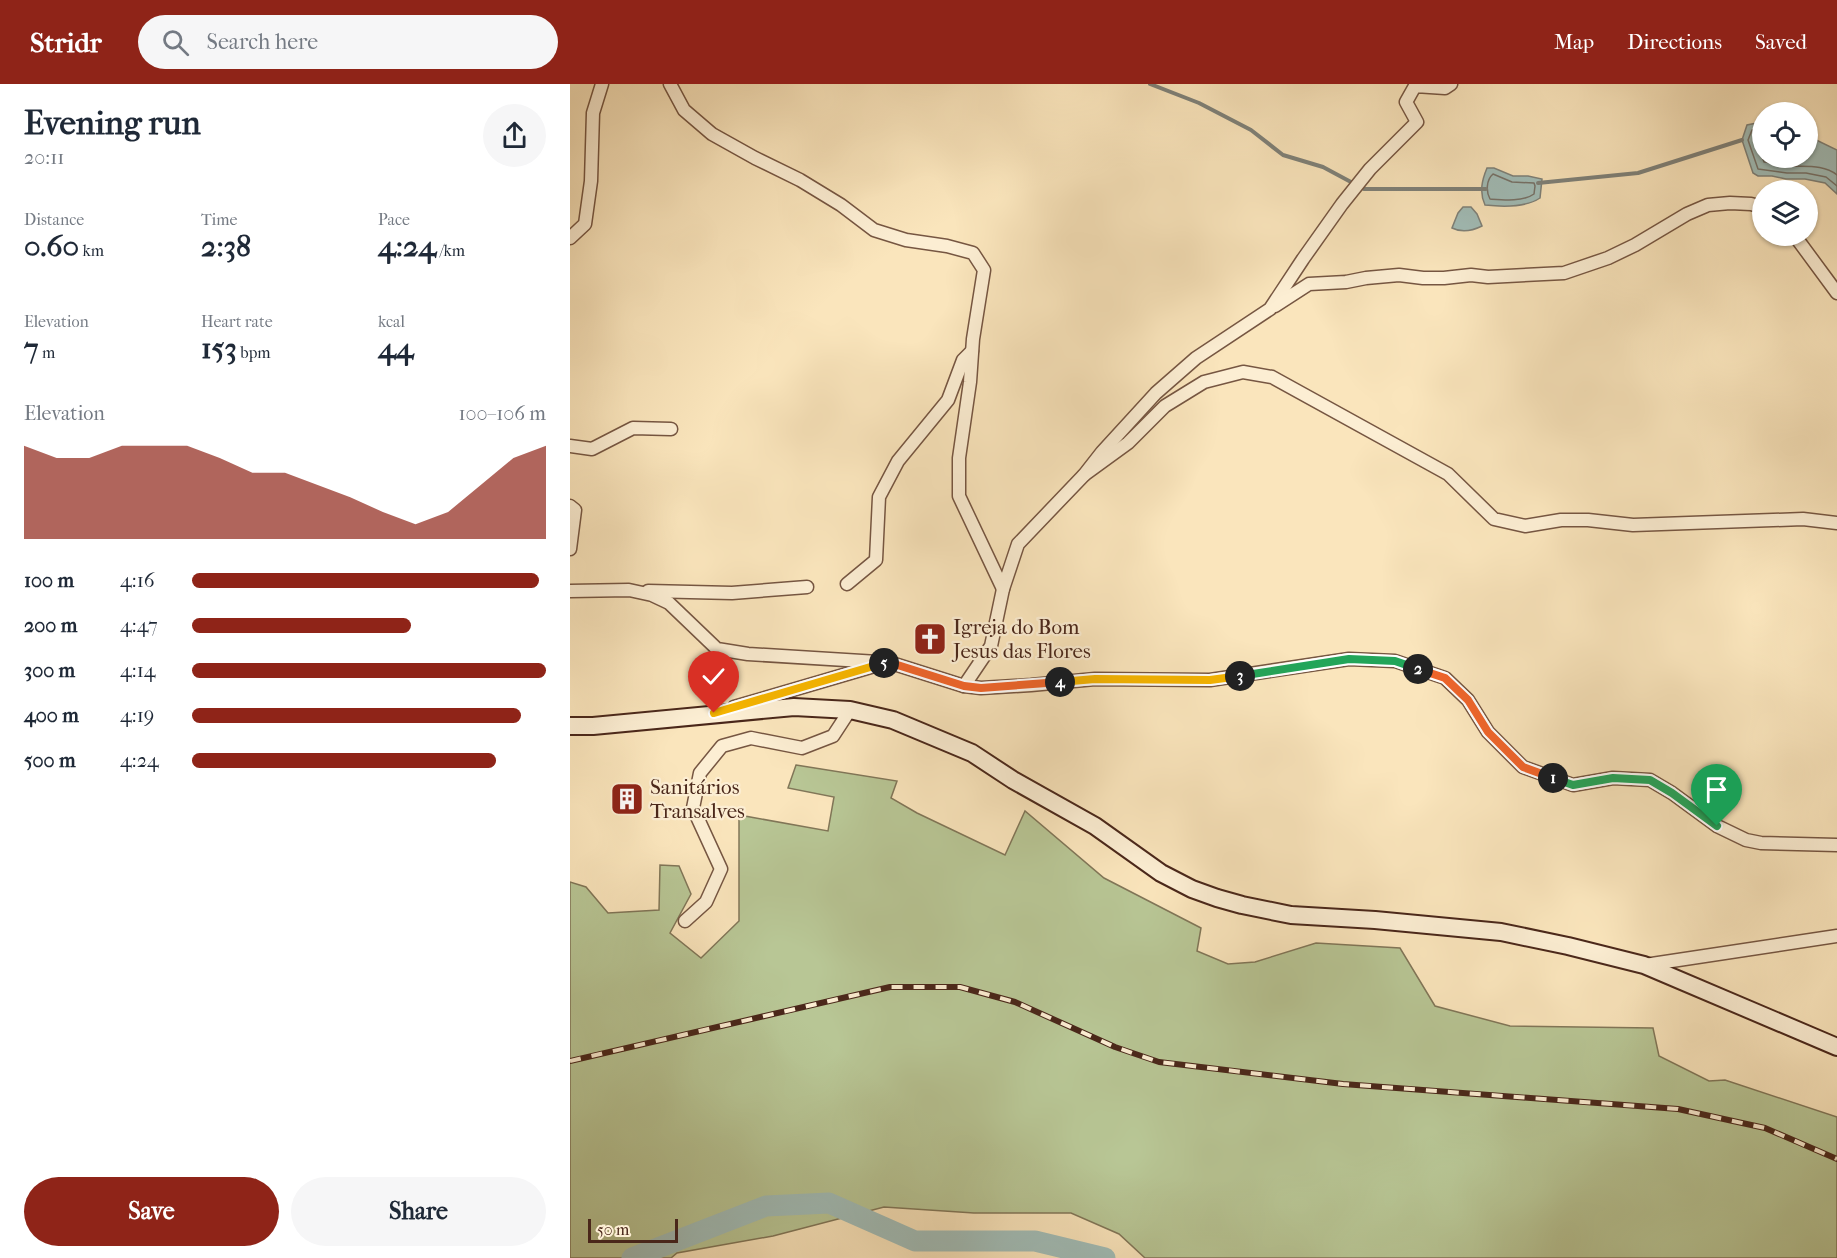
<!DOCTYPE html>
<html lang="en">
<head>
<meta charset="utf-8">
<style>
	body { margin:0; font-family:"IM FELL French Canon",serif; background:#f6f6f7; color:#1f2937; height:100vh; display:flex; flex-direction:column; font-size:22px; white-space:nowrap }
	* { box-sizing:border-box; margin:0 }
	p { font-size:20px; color:#747a83 }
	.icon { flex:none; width:33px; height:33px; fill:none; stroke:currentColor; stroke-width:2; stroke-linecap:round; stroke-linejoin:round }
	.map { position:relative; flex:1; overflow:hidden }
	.side { display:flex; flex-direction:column; background:#fff; width:570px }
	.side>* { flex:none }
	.tools { position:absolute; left:1182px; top:18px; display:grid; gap:12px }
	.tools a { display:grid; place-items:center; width:66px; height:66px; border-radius:50%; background:#fff; box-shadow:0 2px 4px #0004; font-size:30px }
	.scale { position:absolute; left:18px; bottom:15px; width:90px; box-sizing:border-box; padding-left:6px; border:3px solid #4a271a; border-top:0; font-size:16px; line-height:21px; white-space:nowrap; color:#4a271a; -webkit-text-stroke:4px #fceed3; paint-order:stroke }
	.pin { position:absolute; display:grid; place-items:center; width:51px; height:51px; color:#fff; margin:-62px -26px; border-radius:50% 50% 50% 0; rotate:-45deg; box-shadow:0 0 6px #0007 }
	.pin .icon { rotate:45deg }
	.km { position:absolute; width:30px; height:30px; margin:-15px; border-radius:50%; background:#222; color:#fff; font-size:16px; line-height:30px; text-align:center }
	.round { display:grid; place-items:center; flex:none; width:63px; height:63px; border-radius:32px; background:#f6f6f7 }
	.headline { display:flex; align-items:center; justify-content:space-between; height:102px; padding:0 24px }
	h1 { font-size:33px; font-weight:700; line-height:45px }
	.figures { display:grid; grid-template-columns:repeat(3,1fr); gap:9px; height:102px; padding:6px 24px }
	.figures div { display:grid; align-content:center }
	.figures b { font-size:30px; font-weight:700 }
	.figures small { font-size:16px; font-weight:400 }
	.figures p { font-size:16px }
	.chart { height:168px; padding:12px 24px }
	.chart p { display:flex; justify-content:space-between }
	.chart svg { width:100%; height:108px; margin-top:6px; fill:#8f2418; opacity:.7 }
	.button { display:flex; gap:12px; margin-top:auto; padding:12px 24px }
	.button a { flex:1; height:69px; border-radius:36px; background:#8f2418; color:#fff; font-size:24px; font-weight:700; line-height:69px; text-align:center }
	.button a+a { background:#f6f6f7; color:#1f2937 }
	ul { padding:0 24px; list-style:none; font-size:20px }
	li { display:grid; grid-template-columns:96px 72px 1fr; align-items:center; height:45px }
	li i { height:15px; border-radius:8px; background:#8f2418 }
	header { display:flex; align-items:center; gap:36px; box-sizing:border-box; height:84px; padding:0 30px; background:#8f2418; color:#fff }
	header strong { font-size:28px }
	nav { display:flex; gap:33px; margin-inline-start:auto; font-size:21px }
	.search { width:420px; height:54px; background:#f6f6f7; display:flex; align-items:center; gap:15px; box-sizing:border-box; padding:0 21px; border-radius:33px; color:#747a83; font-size:22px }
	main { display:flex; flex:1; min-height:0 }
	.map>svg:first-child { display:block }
	.green { fill:#b8c695; stroke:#817658; stroke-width:1.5 }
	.water { fill:#a1bdb8; stroke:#7e8179; stroke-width:1.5 }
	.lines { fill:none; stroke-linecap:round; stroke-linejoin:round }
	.shore { stroke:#767269; stroke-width:1.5 }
	.stream { stroke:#7e8179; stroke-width:4 }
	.river { stroke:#a1bdb8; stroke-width:21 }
	.street-casing { stroke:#765642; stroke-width:15 }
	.secondary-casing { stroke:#4a271a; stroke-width:20 }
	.street { stroke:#fceed3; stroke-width:12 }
	.secondary { stroke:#fceed3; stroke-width:16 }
	.rail-casing { stroke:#4a271a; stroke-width:6 }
	.rail { stroke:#fceed3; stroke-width:4; stroke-dasharray:11; stroke-linecap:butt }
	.split-1-casing { stroke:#fff; stroke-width:12 }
	.split-2-casing { stroke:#fff; stroke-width:12 }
	.split-3-casing { stroke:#fff; stroke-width:12 }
	.split-4-casing { stroke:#fff; stroke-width:12 }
	.split-5-casing { stroke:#fff; stroke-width:12 }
	.split-6-casing { stroke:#fff; stroke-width:12 }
	.split-1 { stroke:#22a559; stroke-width:8 }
	.split-2 { stroke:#f0652b; stroke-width:8 }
	.split-3 { stroke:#22a559; stroke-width:8 }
	.split-4 { stroke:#f5b400; stroke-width:8 }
	.split-5 { stroke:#f0652b; stroke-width:8 }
	.split-6 { stroke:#f5b400; stroke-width:8 }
	.labels { text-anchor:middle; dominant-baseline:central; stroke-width:4.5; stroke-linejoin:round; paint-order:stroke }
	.poi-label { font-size:21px; fill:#4a271a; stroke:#fceed3; text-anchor:start }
</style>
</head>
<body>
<header>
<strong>Stridr</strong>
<div class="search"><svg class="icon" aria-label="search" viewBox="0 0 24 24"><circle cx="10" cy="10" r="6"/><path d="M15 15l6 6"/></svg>Search here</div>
<nav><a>Map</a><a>Directions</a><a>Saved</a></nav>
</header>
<main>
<section class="side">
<div class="headline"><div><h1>Evening run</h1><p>20:11</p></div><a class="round"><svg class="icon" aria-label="share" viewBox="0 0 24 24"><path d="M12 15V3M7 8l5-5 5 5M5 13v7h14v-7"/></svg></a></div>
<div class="figures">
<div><p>Distance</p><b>0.60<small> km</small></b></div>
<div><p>Time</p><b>2:38</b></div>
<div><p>Pace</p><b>4:24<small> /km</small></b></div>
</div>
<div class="figures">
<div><p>Elevation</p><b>7<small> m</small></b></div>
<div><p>Heart rate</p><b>153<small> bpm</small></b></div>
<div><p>kcal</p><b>44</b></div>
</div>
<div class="chart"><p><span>Elevation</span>100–106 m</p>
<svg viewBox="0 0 160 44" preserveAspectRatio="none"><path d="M0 44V6L10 11L20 11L30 6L40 6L50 6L60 11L70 17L80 17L90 22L100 27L110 33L120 38L130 33L140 22L150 11L160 6V44z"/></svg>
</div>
<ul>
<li><b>100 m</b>4:16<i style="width:98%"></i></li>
<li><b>200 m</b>4:47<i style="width:62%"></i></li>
<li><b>300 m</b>4:14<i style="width:100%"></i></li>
<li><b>400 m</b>4:19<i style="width:93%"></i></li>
<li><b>500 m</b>4:24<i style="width:86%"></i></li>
</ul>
<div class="button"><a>Save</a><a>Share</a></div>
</section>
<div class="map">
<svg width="1267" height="1174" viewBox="0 0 1267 1174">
	<rect width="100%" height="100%" fill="#fae5bc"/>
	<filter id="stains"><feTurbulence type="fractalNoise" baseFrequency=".00333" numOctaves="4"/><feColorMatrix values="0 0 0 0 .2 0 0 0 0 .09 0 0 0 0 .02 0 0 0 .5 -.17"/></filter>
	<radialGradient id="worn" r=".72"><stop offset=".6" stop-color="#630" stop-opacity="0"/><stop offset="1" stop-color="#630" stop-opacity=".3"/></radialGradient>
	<path class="green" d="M226,681L327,697L321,714L347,729L435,771L455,727L534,794L631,844L627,867L658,880L685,878L746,859L830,864L865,922L940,942L1083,944L1089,972L1139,997L1155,996L1267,1033V1174H575L549,1150L501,1129H404L314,1123L203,1152L107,1169L101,1174H0V798L16,803L38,829L89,826L90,781L109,782L121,810L100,849L131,874L169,837V731L258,747L264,713L218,704Z"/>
	<g class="water">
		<path d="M1192,38V74H1238V52L1267,66V110L1255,99L1235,95H1216L1202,92H1188L1183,89L1172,56L1177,41Z"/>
		<path d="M917,84H924L943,92H958L972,95L970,114C955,124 933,123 915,121C909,108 912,96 917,84Z"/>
		<path d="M893,123H901L907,130L912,142C902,147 892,149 882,144L888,129Z"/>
	</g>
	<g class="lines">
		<g class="shore">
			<path d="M1192,44L1182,46L1178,56L1188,85L1217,89H1236L1256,93L1267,102"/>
			<path d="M1192,51L1188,53L1186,56L1194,78C1203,79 1211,81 1219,82C1235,83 1254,80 1267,91"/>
			<path d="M923,90L942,98L964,99L965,102L964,110C953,118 933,116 920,115C916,108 916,96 923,90Z"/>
		</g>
		<g class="stream">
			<path d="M580,0L629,19L681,46L713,71L753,83L794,105H916"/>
			<path d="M968,99L1068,89L1172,56"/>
		</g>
		<path class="river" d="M62,1174L196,1122L259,1119L345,1157H465L535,1174"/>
		<g class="street-casing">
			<g id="street">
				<path d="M100,0L114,26L142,50L185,74L230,96L271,121L304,146L336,156L377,162L403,169L414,186L403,255L400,298L389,374V412L433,505"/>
				<path d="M1225,152L1267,209"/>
				<path d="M0,154L15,140L21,97L23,29L32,0"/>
				<path d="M705,222L739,200L776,198L796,194L829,191L853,194H874L901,191L918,193L994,189L1038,174L1065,161L1117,130L1138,121L1160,119L1181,120L1192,123"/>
				<path d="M0,362L22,365L63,344L101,345"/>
				<path d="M514,391L558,359L595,322L634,298L673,288L702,293L878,390L924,435L955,442L991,436H1018L1063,441L1233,435L1267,439"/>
				<path d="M0,422L5,426L0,465"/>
				<path d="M277,500L306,476L309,413L328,377L378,316L393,276L402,267"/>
				<path d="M0,507L59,506L82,511L99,519L147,565L178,570L308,578"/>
				<path d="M78,507L162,509L237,503"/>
				<path d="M394,602L421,562L433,505L448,460L514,391L532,368L586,309L626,274L700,225L733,175L772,120L800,85L847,38L836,18L845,2L875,4L881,0"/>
				<path d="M164,623L318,578L394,602L411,604L461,601L525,595L640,596L779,575L825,577L875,594L898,616L918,648L953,683L1003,701L1043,694L1080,696L1102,709L1147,742L1176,756L1191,759L1267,761"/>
				<path d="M115,837L136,818L151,785L123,724L130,689L152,662L181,654L232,664L263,652L280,626"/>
				<path d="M1075,881L1267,852"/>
			</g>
		</g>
		<g class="secondary-casing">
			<path id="secondary" d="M0,642H23L224,623L280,626L323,636L402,669L443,696L525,742L591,789L622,805L647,814L672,821L721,831L805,836L931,848L998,862L1074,881L1267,963"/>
		</g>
		<use href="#street" class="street"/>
		<use href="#secondary" class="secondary"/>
		<g class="rail-casing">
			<path id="rail" d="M0,977L320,903H390L445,918L545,963L589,978L773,1000L1108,1025L1195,1044L1267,1075"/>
		</g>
		<use href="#rail" class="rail"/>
	</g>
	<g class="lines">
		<g class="split-1-casing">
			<path id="split-1" d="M983,694L1003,701L1043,694L1080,696L1102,709L1147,742"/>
		</g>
		<g class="split-2-casing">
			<path id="split-2" d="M848,585L875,594L898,616L918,648L953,683L983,694"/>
		</g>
		<g class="split-3-casing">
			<path id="split-3" d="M670,592L779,575L825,577L848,585"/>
		</g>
		<g class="split-4-casing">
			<path id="split-4" d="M490,598L525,595L640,596L670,592"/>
		</g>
		<g class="split-5-casing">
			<path id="split-5" d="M314,579L318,578L394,602L411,604L490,598"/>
		</g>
		<g class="split-6-casing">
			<path id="split-6" d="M144,629L314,579"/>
		</g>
		<use href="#split-1" class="split-1"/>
		<use href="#split-2" class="split-2"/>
		<use href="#split-3" class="split-3"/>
		<use href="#split-4" class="split-4"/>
		<use href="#split-5" class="split-5"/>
		<use href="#split-6" class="split-6"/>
	</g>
	<defs>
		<g id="church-square" transform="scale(1.725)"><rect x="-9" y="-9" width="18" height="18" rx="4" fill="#8f2418" stroke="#fceed3"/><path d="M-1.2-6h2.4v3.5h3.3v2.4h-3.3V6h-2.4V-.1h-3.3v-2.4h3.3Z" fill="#fff"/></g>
		<g id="building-square" transform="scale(1.725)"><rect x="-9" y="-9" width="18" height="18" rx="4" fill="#8f2418" stroke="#fceed3"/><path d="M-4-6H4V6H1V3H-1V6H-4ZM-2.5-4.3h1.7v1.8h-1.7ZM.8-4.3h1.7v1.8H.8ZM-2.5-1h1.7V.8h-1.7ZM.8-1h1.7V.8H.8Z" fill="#fff"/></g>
	</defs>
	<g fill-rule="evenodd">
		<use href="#church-square" x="360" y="555"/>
		<use href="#building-square" x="57" y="715"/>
	</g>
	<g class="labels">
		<g class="poi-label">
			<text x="383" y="543">Igreja do Bom<tspan x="383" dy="24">Jesus das Flores</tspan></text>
			<text x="80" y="703">Sanitários<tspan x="80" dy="24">Transalves</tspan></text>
		</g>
	</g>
	<rect width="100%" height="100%" filter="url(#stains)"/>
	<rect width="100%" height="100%" fill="url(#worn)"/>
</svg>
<div class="tools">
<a><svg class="icon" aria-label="locate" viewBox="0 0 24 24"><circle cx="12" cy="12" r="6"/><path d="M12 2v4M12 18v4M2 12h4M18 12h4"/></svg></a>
<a><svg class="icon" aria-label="layers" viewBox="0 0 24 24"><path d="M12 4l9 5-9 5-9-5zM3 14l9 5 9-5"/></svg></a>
</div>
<div class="scale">50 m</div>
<div class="pin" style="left:1147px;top:742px;background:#1e9e55"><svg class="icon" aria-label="arrive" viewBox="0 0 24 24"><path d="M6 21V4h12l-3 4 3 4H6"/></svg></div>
<div class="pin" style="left:144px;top:629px;background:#d93025"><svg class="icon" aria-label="check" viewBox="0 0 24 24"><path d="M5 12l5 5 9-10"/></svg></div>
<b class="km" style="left:983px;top:694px">1</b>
<b class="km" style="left:848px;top:585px">2</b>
<b class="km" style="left:670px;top:592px">3</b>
<b class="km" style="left:490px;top:598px">4</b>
<b class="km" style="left:314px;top:579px">5</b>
</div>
</main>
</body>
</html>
